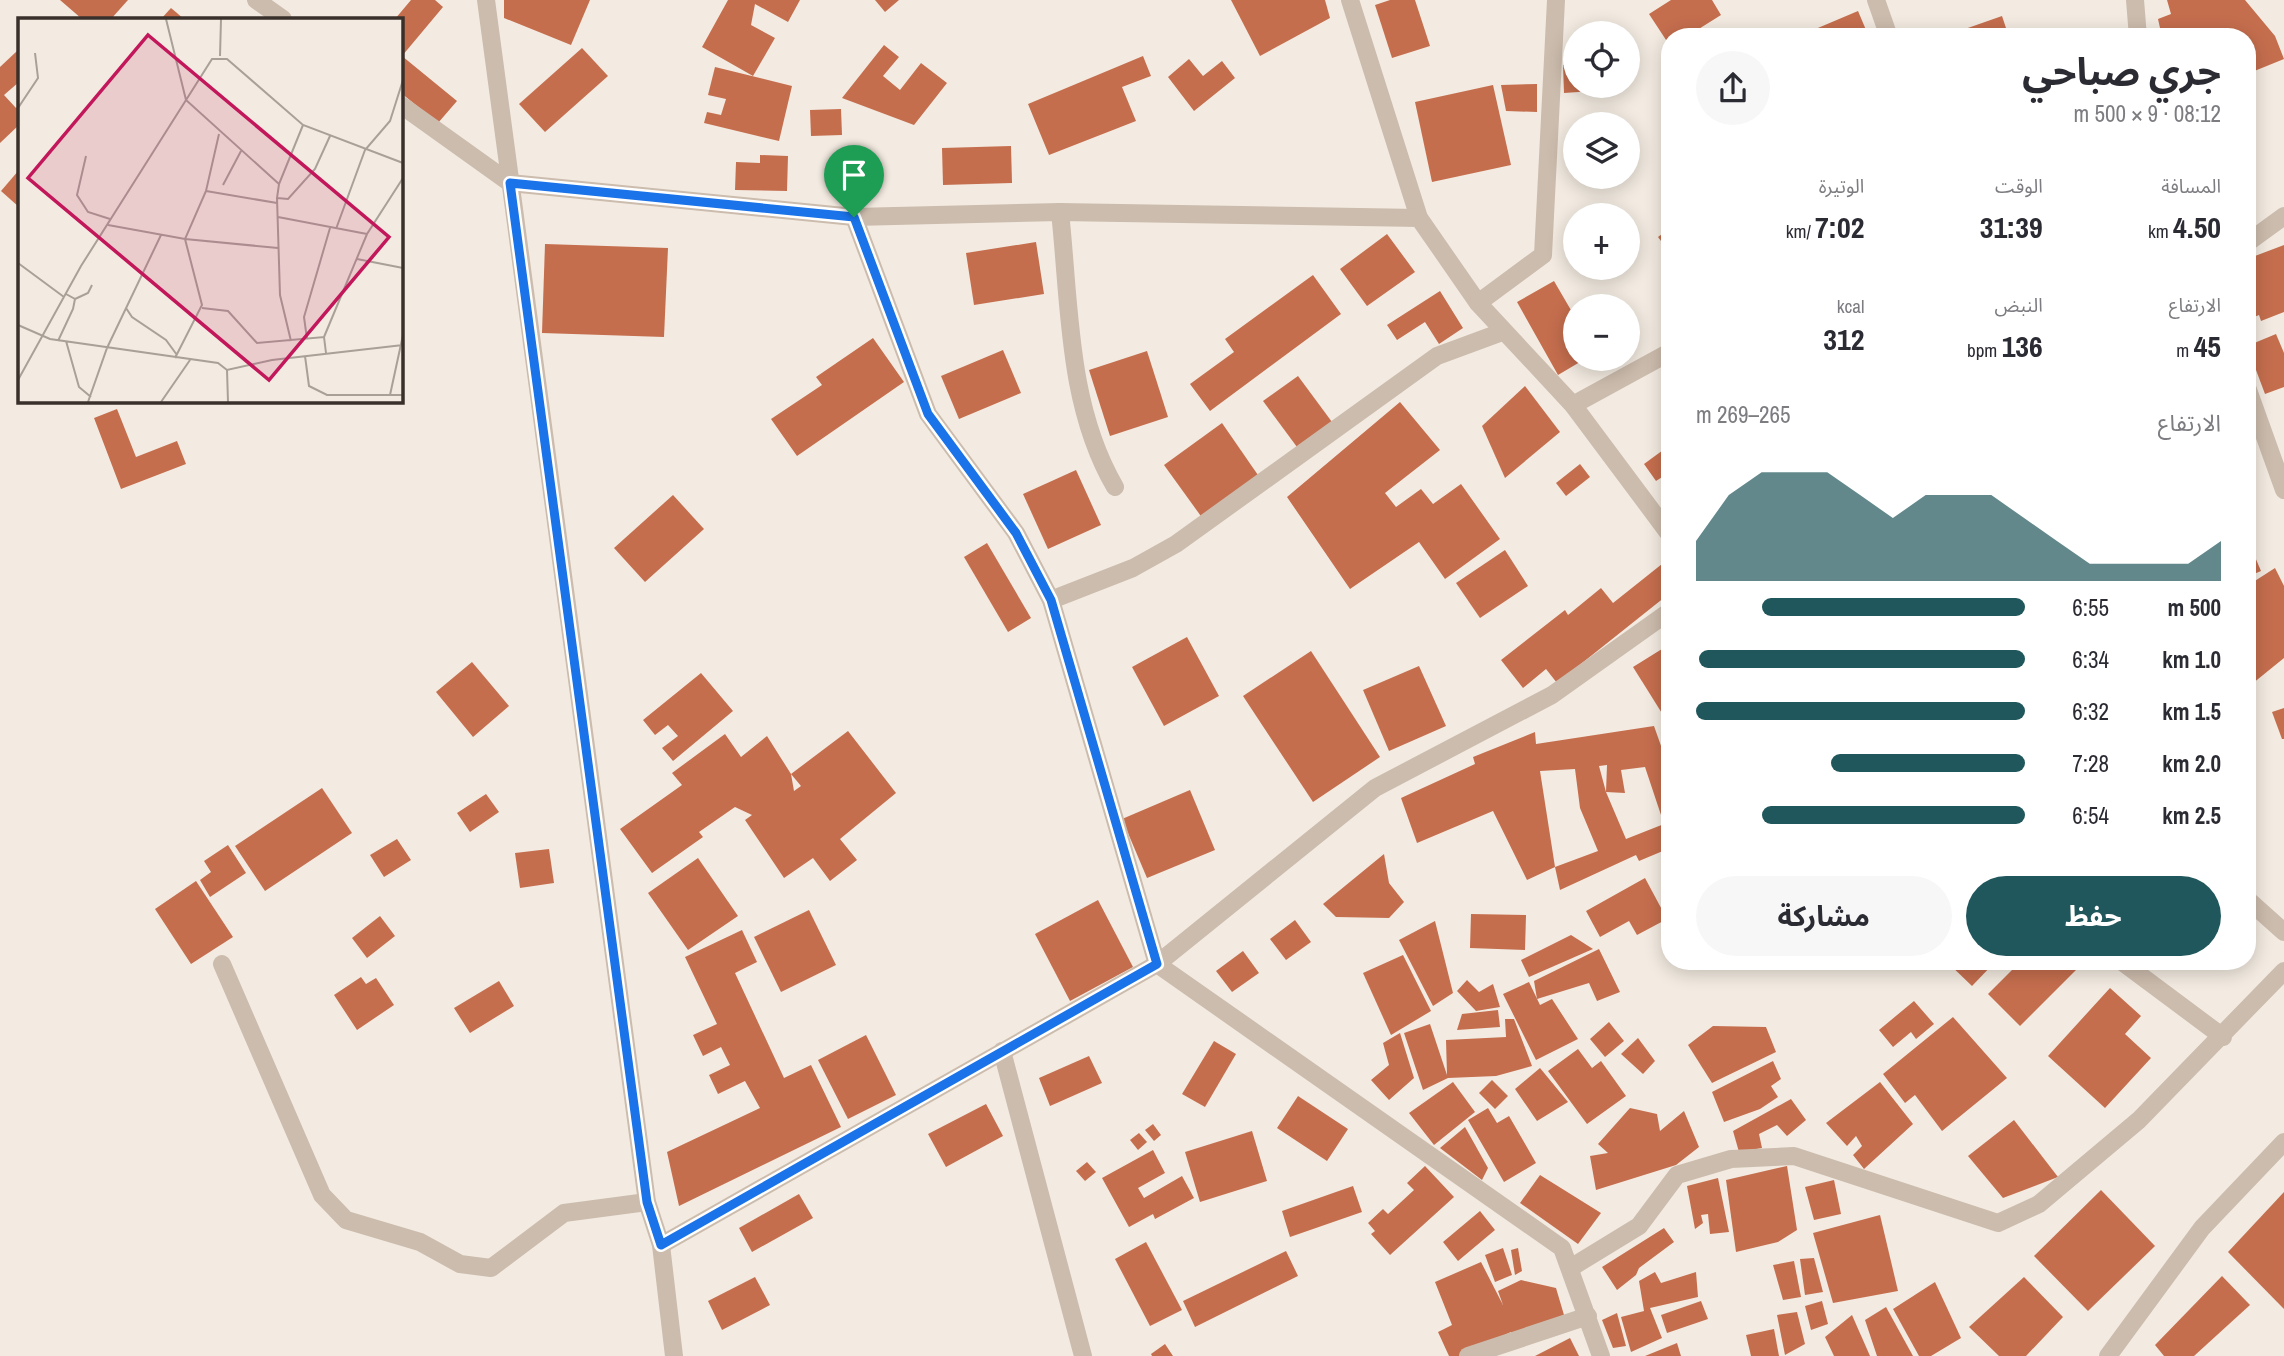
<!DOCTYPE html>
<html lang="ar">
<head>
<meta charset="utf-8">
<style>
	body { margin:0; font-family:"Archivo Narrow","Noto Sans Arabic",sans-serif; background:#f7f7f7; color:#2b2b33; direction:rtl; height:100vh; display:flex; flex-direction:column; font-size:26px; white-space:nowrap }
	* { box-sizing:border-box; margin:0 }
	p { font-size:23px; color:#7c7c81 }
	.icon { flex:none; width:38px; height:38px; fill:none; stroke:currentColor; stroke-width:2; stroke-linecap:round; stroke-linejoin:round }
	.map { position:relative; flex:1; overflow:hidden; direction:ltr }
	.details { position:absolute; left:1661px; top:28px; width:595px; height:942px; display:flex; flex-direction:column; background:#fff; border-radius:28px; box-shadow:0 4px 18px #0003; direction:rtl }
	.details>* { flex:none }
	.fabs { position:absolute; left:1563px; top:21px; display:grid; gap:14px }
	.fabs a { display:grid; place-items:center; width:77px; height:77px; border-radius:50%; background:#fff; box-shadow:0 4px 18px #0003; font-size:35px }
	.pin { position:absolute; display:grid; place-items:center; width:60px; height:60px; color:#fff; margin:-72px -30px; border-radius:50% 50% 50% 0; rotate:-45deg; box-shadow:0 0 7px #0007 }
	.pin .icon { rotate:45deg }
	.round { display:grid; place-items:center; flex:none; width:74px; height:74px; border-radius:37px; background:#f7f7f7 }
	.summary { display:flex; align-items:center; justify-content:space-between; height:119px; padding:0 35px }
	h1 { font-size:38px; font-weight:700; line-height:52px }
	.stats { display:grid; grid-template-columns:repeat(3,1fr); gap:10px; height:119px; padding:7px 35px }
	.stats div { display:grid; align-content:center }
	.stats b { font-size:30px; font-weight:700 }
	.stats small { font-size:19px; font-weight:400 }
	.stats p { font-size:19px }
	.chart { height:196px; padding:14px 35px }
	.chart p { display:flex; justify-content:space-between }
	.chart svg { width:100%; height:126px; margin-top:7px; fill:#20575c; opacity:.7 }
	.cta { display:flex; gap:14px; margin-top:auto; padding:14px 35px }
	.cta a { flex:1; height:80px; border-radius:42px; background:#20575c; color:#fff; font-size:28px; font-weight:700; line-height:80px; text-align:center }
	.cta a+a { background:#f7f7f7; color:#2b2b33 }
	ul { padding:0 35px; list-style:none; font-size:23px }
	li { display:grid; grid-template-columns:112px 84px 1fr; align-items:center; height:52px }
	li i { height:18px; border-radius:9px; background:#20575c }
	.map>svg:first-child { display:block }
	.building { fill:#c56e4e; fill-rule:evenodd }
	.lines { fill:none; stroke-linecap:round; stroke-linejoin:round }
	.minor { stroke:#ccbcad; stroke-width:18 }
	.route-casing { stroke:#fff; stroke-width:14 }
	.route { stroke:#1a73e8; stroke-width:9 }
	.inset-road { fill:none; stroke:#a9a098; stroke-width:2 }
	.view { fill:#c2185b; fill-opacity:0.15; stroke:#c2185b; stroke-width:3.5 }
	.inset-edge { fill:none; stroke:#3a302b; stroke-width:3.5 }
</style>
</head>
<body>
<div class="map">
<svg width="2284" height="1356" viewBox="0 0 2284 1356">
	<rect width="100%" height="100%" fill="#f3ebe1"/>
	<g class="building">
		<path d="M60,0H128L111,19H82Z"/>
		<path d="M411,0H435L443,7L402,56L457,101L438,123L401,93V19H395Z"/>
		<path d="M504,0H590L571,45L504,18Z"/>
		<path d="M728,0H800L788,22L755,4L751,25L775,38L753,76L702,47Z"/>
		<path d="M875,0H899L885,12Z"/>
		<path d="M1231,0H1325L1330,18L1260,56Z"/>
		<path d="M1390,0H1415L1430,46L1392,58L1375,5Z"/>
		<path d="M1671,0H1712L1721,15L1686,37H1670V46L1649,14Z"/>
		<path d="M2167,0H2245L2275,36L2284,59L2247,74V37H2162L2158,19L2171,14Z"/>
		<path d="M171,8L184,19H161Z"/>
		<path d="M1858,11L1869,37H1808L1806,33Z"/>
		<path d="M2002,16L2009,37H1945V36Z"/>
		<path d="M884,45L899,57L883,76L900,90L921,63L947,83L914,125L842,98Z"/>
		<path d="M582,48L608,76L545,132L519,104Z"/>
		<path d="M17,51L19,82L4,95L16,108L19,105V125L0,143V67Z"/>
		<path d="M1143,56L1151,76L1122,87L1136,121L1049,155L1028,104Z"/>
		<path d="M1189,59L1203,76L1222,61L1235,78L1194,111L1168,77Z"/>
		<path d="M1575,64V86H1593V91L1564,93L1563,65Z"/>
		<path d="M715,67L792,86L779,141L704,123L707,112L721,115L726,99L708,95Z"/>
		<path d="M1537,84V112L1506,111L1501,85Z"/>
		<path d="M1493,85L1511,165L1432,182L1415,102Z"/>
		<path d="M841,109L842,135L811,136L810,110Z"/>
		<path d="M1011,146L1012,183L943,185L942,148Z"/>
		<path d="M760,155L788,156L787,191L735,190L736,162L760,163Z"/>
		<path d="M19,170V207L1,191Z"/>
		<path d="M1670,228V253L1658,237Z"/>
		<path d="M1387,234L1415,272L1367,306L1340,269Z"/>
		<path d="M1036,242L1044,294L974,305L966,253Z"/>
		<path d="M545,244L668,248L664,337L542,333Z"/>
		<path d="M2284,245V312L2261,321L2259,315L2247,320V259Z"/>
		<path d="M1313,275L1341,314L1210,411L1190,384L1234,352L1225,339Z"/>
		<path d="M1554,281L1575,317V359H1585L1558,375L1517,302Z"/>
		<path d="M1440,291L1463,328L1439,344L1425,322L1397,340L1387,325Z"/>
		<path d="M2276,334L2284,353V387L2265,394L2247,346Z"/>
		<path d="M873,338L904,382L797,456L771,419L822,385L816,377Z"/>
		<path d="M1003,350L1021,393L959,419L941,376Z"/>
		<path d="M1147,351L1168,417L1110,436L1089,370Z"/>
		<path d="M1298,376L1332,422L1297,447L1263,401Z"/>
		<path d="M1525,386L1560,432L1505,478L1482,426Z"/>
		<path d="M1400,402L1440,450L1385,493L1396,507L1421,489L1433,504L1461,484L1500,539L1445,579L1419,542L1350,589L1287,497Z"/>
		<path d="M117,409L136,457L177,441L186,464L121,489L94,418Z"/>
		<path d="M1222,423L1260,478L1203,519L1164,465Z"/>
		<path d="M1670,445V472L1656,481L1644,464Z"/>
		<path d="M1580,464L1590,477L1566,496L1556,483Z"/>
		<path d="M1076,470L1101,525L1048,549L1023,494Z"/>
		<path d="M673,495L704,529L645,582L614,548Z"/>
		<path d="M2247,538L2261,571L2247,577Z"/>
		<path d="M987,543L1031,618L1008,632L964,557Z"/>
		<path d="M1505,550L1528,586L1480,618L1456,583Z"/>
		<path d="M1662,564L1670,572V593L1557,683L1546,669L1523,688L1501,660L1565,610L1568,615L1601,588L1613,603Z"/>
		<path d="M2275,568L2284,586V658L2247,688V586Z"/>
		<path d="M1187,637L1219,696L1164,726L1132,667Z"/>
		<path d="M1670,644V726L1633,667Z"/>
		<path d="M1311,651L1380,757L1313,802L1243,696Z"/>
		<path d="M472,662L509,706L473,737L436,692Z"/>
		<path d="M1419,666L1446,726L1389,751L1363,690Z"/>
		<path d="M701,673L733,711L673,761L662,748L678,736L668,725L655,735L643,720Z"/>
		<path d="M2284,708V739H2282L2272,712Z"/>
		<path d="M1654,726L1666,760L1670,757V848L1639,861L1636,855L1560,890L1555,867L1598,851L1580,808L1575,769L1540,771L1555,867L1527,880L1493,811L1417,843L1401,798L1475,764L1473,757L1535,732L1536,744ZM1607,765L1606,792L1599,766ZM1645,767L1664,824L1626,839L1606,792L1625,793L1621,770Z"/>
		<path d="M848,731L896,793L840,839L857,860L830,881L813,858L784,878L745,820L752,815L735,807L699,832L703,837L652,873L620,829L682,785L672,773L725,734L741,757L767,736L791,774ZM791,774L801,786L794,791Z"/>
		<path d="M322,788L352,833L265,891L235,846Z"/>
		<path d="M1190,790L1215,850L1147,878L1122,819Z"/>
		<path d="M486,794L499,812L470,832L457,813Z"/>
		<path d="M2247,812L2255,826L2247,831Z"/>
		<path d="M397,839L411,860L384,877L370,855Z"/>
		<path d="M228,845L246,873L210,897L200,880L211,872L204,861Z"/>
		<path d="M549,849L554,883L520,888L515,853Z"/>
		<path d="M1384,854L1389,883L1404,902L1389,918L1336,917L1323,904Z"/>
		<path d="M698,858L738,916L688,950L648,893Z"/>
		<path d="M1645,878L1667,919L1637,935L1629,921L1600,937L1586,911Z"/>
		<path d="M196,881L233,937L191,964L155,909Z"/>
		<path d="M1098,900L1133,967L1070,1001L1035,934Z"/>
		<path d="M809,910L836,965L781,992L754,937Z"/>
		<path d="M1471,914L1526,915L1525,950L1470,948Z"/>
		<path d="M380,916L395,936L367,958L352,938Z"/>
		<path d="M1295,920L1311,942L1286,960L1270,939Z"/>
		<path d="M1435,921L1453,993L1433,1006L1399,940Z"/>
		<path d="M742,930L757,962L735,973L784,1078L811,1065L841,1127L679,1206L667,1152L760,1108L745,1081L718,1094L709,1075L730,1065L721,1047L703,1056L693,1035L717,1024L685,957Z"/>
		<path d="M1571,935L1593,949L1529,977L1521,960Z"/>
		<path d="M1599,949L1620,992L1597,1001L1589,983L1537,999L1534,981Z"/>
		<path d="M1243,951L1259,973L1232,992L1216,971Z"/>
		<path d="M1403,955L1431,1011L1391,1035L1363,973Z"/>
		<path d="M1946,961H1996L1972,986Z"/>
		<path d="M2021,961H2085L2020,1026L1988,994Z"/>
		<path d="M361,977L366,984L376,978L394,1005L357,1030L334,995Z"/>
		<path d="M1467,980L1479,992L1493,984L1500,1007L1476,1011L1457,991Z"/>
		<path d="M499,981L514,1006L470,1033L454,1008Z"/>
		<path d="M1529,982L1540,1005L1552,999L1578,1039L1536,1060L1503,994Z"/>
		<path d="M2110,988L2141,1016L2125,1034L2151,1058L2105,1108L2048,1056Z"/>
		<path d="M1914,1001L1934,1024L1916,1039L1911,1032L1893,1047L1879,1030Z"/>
		<path d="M1498,1010L1500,1027L1457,1030L1462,1014Z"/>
		<path d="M1953,1017L2007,1078L1942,1131L1915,1095L1905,1103L1883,1074Z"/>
		<path d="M1505,1019H1514L1532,1066L1496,1076L1448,1078L1423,1090L1404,1033L1430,1024L1447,1075L1446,1040L1506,1037Z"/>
		<path d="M1609,1022L1624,1041L1605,1057L1590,1039Z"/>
		<path d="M1713,1026L1766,1027L1776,1052L1712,1083L1688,1045Z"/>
		<path d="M1400,1033L1414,1078L1389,1100L1371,1080L1389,1065L1383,1043Z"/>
		<path d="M866,1035L896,1095L848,1119L818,1060Z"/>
		<path d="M1638,1038L1655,1061L1643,1074L1621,1054Z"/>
		<path d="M1214,1041L1236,1054L1205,1107L1182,1094Z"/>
		<path d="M1578,1049L1592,1068L1601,1061L1626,1096L1587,1124L1548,1071Z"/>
		<path d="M1089,1056L1102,1083L1050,1106L1039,1078Z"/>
		<path d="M1773,1061L1781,1079L1771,1086L1778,1097L1760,1109L1724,1122L1712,1092Z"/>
		<path d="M1540,1068L1568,1102L1537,1121L1515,1089Z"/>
		<path d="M1492,1080L1508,1096L1495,1109L1479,1093Z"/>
		<path d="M1453,1082L1475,1112L1434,1145L1409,1113Z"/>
		<path d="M1880,1082L1913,1124L1864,1169L1853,1155L1862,1146L1856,1136L1847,1146L1826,1123Z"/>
		<path d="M1298,1096L1348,1129L1327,1161L1277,1128Z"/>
		<path d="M1791,1099L1806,1120L1787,1136L1777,1125L1759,1134L1762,1148L1739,1152L1733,1131Z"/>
		<path d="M986,1104L1003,1136L946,1167L928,1134Z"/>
		<path d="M1488,1108L1497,1123L1509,1116L1536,1163L1504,1182L1468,1120Z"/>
		<path d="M1630,1108L1657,1114L1660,1131L1684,1111L1699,1147L1676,1165L1596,1190L1590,1156L1608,1153L1598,1144Z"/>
		<path d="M2014,1120L2058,1177L2003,1198L1968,1156Z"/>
		<path d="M1153,1124L1161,1135L1154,1141L1145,1130Z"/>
		<path d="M1465,1127L1488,1168L1482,1180L1440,1148Z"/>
		<path d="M1252,1131L1267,1181L1200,1202L1185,1152Z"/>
		<path d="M1139,1133L1147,1142L1138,1150L1130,1140Z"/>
		<path d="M1153,1150L1165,1173L1138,1188L1144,1198L1182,1176L1194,1198L1155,1219L1153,1214L1129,1227L1102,1178Z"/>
		<path d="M1087,1162L1096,1172L1085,1181L1076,1171Z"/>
		<path d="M1425,1166L1454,1197L1390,1255L1371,1234L1375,1231L1368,1223L1383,1209L1388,1214L1414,1190L1407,1183Z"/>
		<path d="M1787,1166L1797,1230L1778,1242L1736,1252L1726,1180Z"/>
		<path d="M1540,1175L1601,1213L1578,1244L1520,1203Z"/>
		<path d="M1718,1178L1729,1232L1710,1234L1708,1214L1701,1215L1703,1223L1695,1229L1687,1186Z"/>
		<path d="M1834,1180L1841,1214L1814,1220L1805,1187Z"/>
		<path d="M1353,1186L1362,1212L1290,1237L1282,1211Z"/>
		<path d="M2101,1190L2155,1246L2088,1311L2034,1256Z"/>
		<path d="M2284,1192V1309L2228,1252Z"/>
		<path d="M799,1194L813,1218L752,1252L739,1228Z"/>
		<path d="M1480,1211L1495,1230L1458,1261L1443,1242Z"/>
		<path d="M1880,1215L1898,1291L1833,1303L1813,1233Z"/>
		<path d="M1664,1228L1674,1242L1639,1268L1636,1275L1617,1290L1602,1267Z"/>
		<path d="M1146,1242L1182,1310L1150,1326L1115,1259Z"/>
		<path d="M1503,1248L1512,1275L1495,1282L1485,1255Z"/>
		<path d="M1518,1248L1522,1271L1515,1275L1511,1250Z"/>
		<path d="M1286,1251L1298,1276L1195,1327L1183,1301Z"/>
		<path d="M1814,1258L1823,1292L1805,1295L1800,1259Z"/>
		<path d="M1794,1261L1801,1297L1783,1300L1773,1265Z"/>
		<path d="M1481,1262L1503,1305L1498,1291L1521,1280L1556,1288L1564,1315L1512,1335L1511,1332L1459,1356H1449L1438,1332L1452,1325L1435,1282Z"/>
		<path d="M1655,1272L1661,1283L1696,1272L1698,1297L1650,1308L1662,1338L1631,1352L1621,1317L1644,1311L1639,1281Z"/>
		<path d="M2222,1276L2250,1305L2194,1356H2164L2155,1345Z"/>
		<path d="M755,1277L770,1305L722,1330L708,1301Z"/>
		<path d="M2024,1277L2063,1317L2026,1356H1999L1969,1327Z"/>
		<path d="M1935,1282L1961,1338L1931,1356H1919L1893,1309Z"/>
		<path d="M1701,1301L1708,1319L1667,1333L1661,1315Z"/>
		<path d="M1822,1301L1828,1324L1811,1330L1805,1306Z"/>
		<path d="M1886,1307L1913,1356H1877L1865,1320Z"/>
		<path d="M1797,1312L1805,1344L1785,1355L1777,1315Z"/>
		<path d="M1617,1313L1626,1346L1613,1348L1602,1320Z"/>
		<path d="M1852,1315L1870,1356H1834L1825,1337Z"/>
		<path d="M1774,1329L1779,1356H1751L1746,1335Z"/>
		<path d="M1570,1338L1579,1356H1535Z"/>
		<path d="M1677,1343L1681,1356H1645Z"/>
		<path d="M1165,1344L1173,1356H1152L1151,1354Z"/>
	</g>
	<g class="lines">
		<g class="minor">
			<path d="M256,0L283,19"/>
			<path d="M486,0L647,1202L661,1245L674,1356"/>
			<path d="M1350,0L1419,218L1478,303L1573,405L1670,535"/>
			<path d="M1876,0L1889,37"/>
			<path d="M2135,0L2138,37"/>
			<path d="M401,105L510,183L854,217L1060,212L1419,218"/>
			<path d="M1060,212C1070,304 1067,405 1115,487"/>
			<path d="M854,217L928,414L1016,533L1051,600L1157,964L1562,1248L1601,1356"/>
			<path d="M2247,243L2284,216"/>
			<path d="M1478,303L1543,255L1556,0"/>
			<path d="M2247,387L2284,490"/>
			<path d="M1573,405L1670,352"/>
			<path d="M1051,600L1133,568L1176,544L1437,356L1502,332"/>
			<path d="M2247,899L2284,932"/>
			<path d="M2121,961L2223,1037"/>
			<path d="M222,964L322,1195L346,1220L420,1242L460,1264L491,1268L564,1213L647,1202"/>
			<path d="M1002,1051L1083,1356"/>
			<path d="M661,1245L1157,964L1375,788L1552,695L1670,611"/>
			<path d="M1572,1267L1639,1226L1677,1175L1731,1159L1794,1156L1998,1223L2039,1204L2139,1120L2284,971"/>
			<path d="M1468,1356L1588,1316"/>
			<path d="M2108,1356L2202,1228L2284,1142"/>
		</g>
	</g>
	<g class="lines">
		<g class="route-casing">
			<path id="route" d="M510,183L854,217L928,414L1016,533L1051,600L1157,964L661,1245L647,1202Z"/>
		</g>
		<use href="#route" class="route"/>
	</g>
	<g transform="translate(18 18)">
		<rect width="385" height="385" fill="#f3ebe1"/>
		<path class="inset-road" d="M148,1L168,82L261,166M202,38L203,1M0,90L20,60L17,35M68,138L59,177L70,194L92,201M205,167L223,133M188,173L259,185M259,180L270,181L297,151L312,118M260,199L349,216M90,207L167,221L260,230M318,211L347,132L372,103L385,62M339,241L385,250M0,245L46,279M57,281L70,275L74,267M108,290L114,299L148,322L159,337M184,290L210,293L239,325L306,319L308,335M0,307L32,321L200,345L209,352L254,342L385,327M306,319L349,216L385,160M289,321L286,299L312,210M40,323L55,291L57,281L48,276M48,323L61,369L73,379M273,323L262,277L259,180L261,166L285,107M287,338L291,368L309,377H385M157,340L184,287L167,221L188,173L201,116M209,352L210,384M0,362L63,248L194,41H209L285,107L385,145M372,377L385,317M70,384L89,330L143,217M143,384L172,342"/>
		<path class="view" d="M130,17L371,219L251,362L10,160Z"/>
		<rect width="385" height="385" class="inset-edge"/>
	</g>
</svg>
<div class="fabs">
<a><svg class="icon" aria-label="locate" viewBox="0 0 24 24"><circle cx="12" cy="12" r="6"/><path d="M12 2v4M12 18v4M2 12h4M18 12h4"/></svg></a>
<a><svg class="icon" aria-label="layers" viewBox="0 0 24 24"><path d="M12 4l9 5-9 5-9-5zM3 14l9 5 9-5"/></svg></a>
<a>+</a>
<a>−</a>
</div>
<div class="pin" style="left:854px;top:217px;background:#1e9e55"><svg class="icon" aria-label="arrive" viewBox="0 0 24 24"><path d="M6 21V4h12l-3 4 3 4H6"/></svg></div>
<section class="details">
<div class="summary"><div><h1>جري صباحي</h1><p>08:12 · 9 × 500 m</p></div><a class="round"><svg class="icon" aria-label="share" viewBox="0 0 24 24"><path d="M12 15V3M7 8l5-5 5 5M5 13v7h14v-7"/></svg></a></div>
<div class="stats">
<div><p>المسافة</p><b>4.50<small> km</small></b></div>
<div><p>الوقت</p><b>31:39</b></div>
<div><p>الوتيرة</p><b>7:02<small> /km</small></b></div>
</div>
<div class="stats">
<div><p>الارتفاع</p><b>45<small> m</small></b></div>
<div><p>النبض</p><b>136<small> bpm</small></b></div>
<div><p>kcal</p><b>312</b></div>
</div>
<div class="chart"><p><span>الارتفاع</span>265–269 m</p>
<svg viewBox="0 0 160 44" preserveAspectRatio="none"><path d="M0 44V30L10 14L20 6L30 6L40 6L50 14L60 22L70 14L80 14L90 14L100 22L110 30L120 38L130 38L140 38L150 38L160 30V44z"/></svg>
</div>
<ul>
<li><b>500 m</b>6:55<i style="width:80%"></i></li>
<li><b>1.0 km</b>6:34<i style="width:99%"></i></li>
<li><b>1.5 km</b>6:32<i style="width:100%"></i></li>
<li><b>2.0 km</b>7:28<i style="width:59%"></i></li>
<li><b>2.5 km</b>6:54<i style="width:80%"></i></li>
</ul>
<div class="cta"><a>حفظ</a><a>مشاركة</a></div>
</section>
</div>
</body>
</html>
